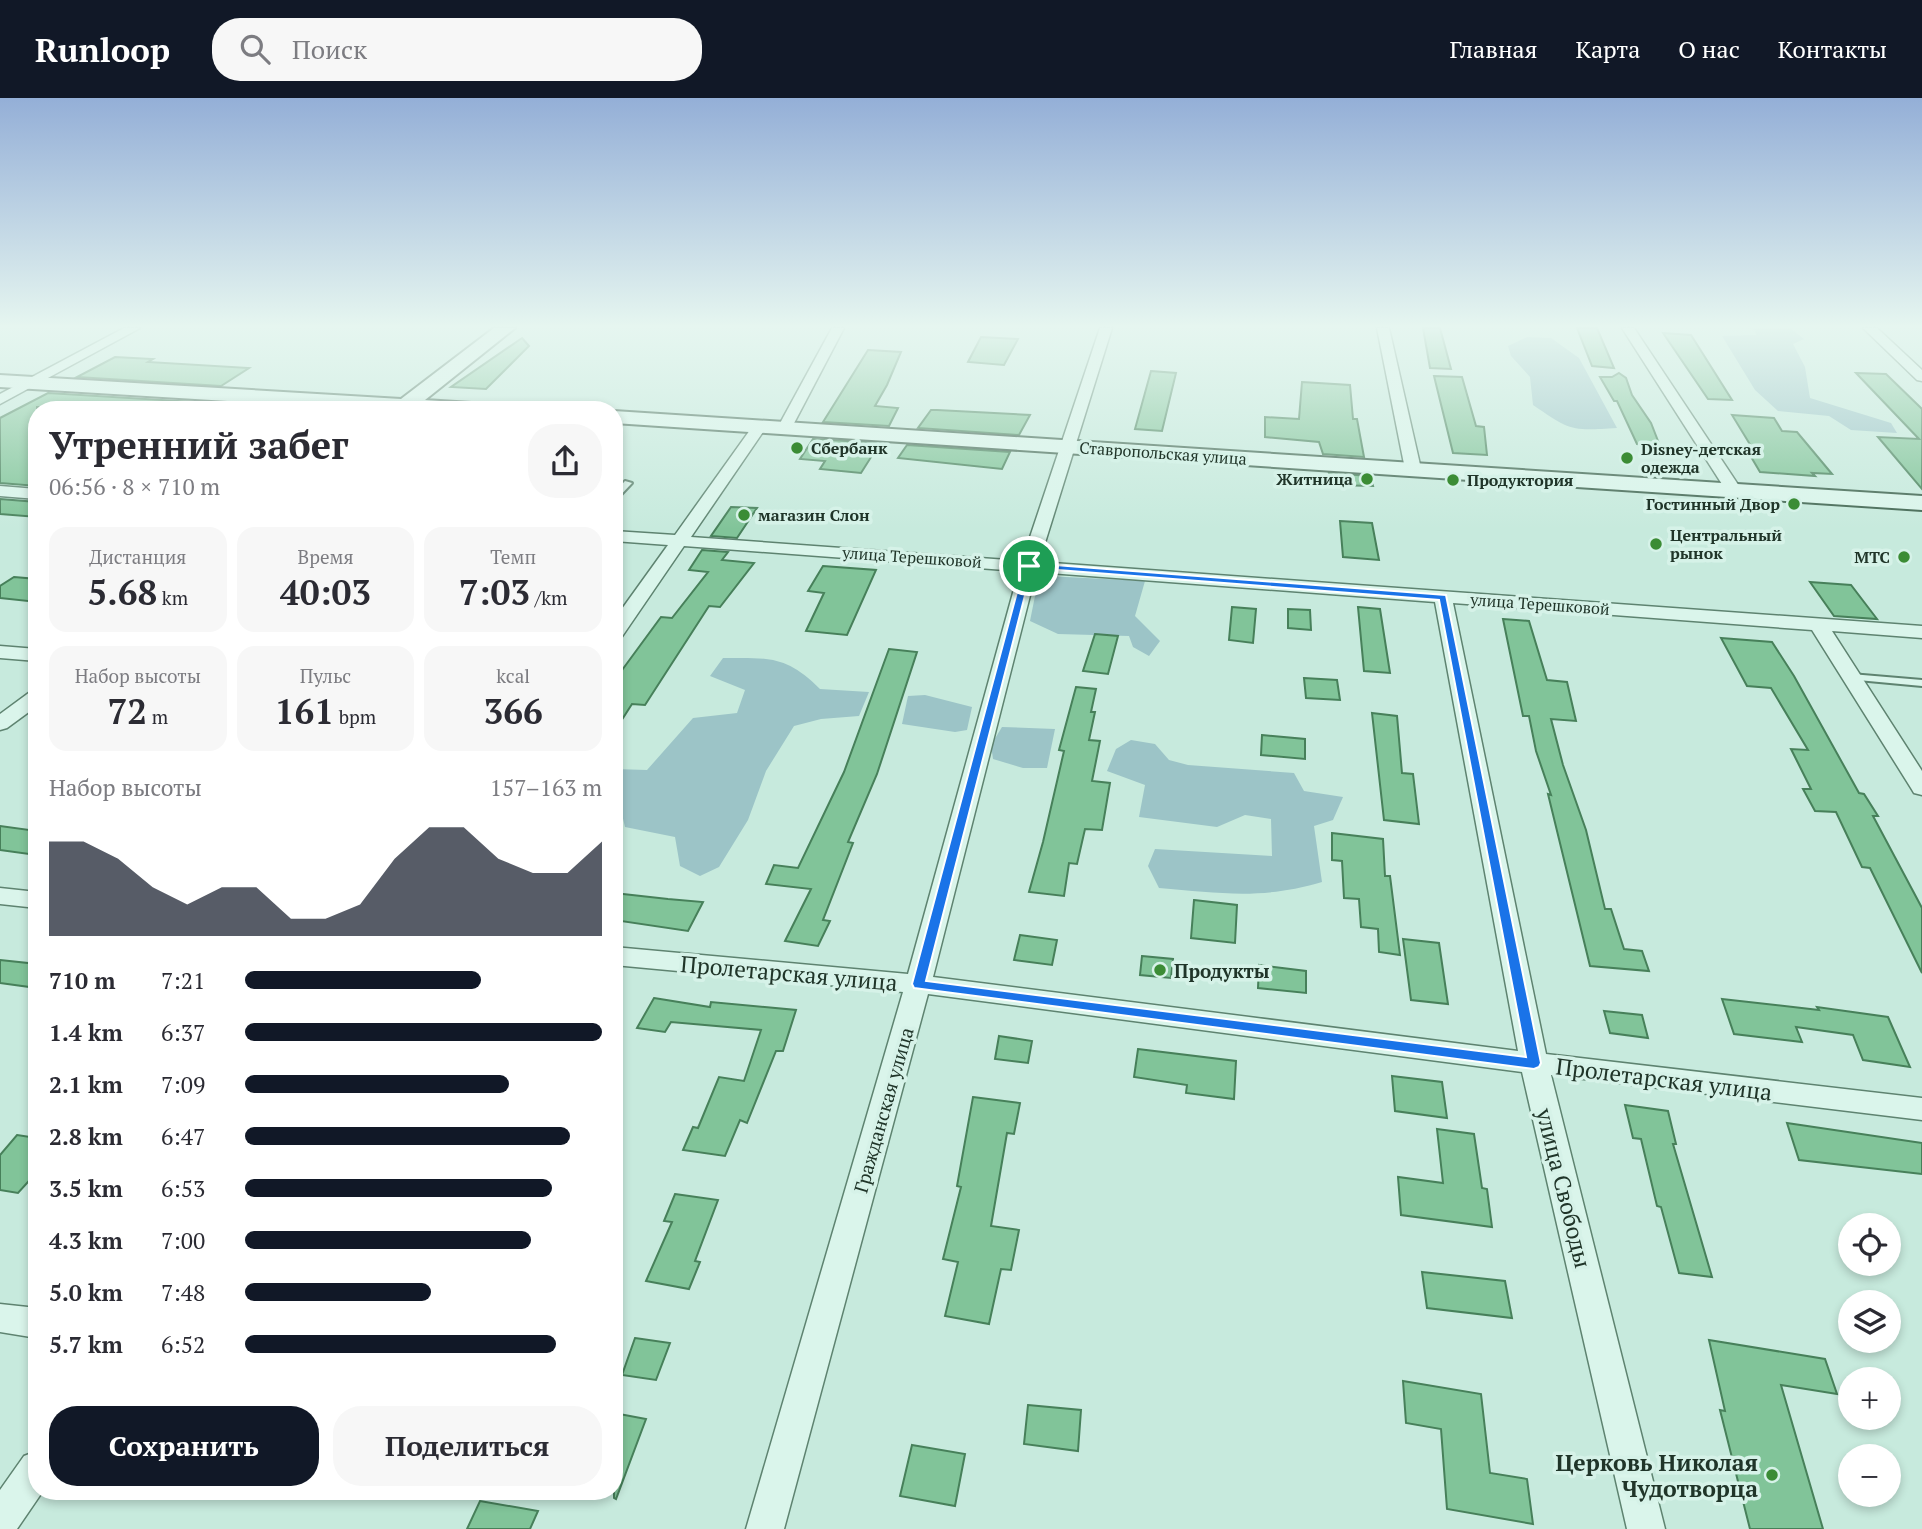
<!DOCTYPE html>
<html lang="ru">
<head>
<meta charset="utf-8">
<style>
	body { margin:0; font-family:"PT Serif",serif; background:#f7f7f7; color:#2b2b33; height:100vh; display:flex; flex-direction:column; font-size:26px; white-space:nowrap }
	* { box-sizing:border-box; margin:0 }
	p { font-size:23px; color:#7c7c81 }
	.icon { flex:none; width:38px; height:38px; fill:none; stroke:currentColor; stroke-width:2; stroke-linecap:round; stroke-linejoin:round }
	.map { position:relative; flex:1; overflow:hidden }
	.details { position:absolute; left:28px; top:303px; width:595px; height:1099px; display:flex; flex-direction:column; background:#fff; border-radius:28px; box-shadow:0 4px 10px #0003 }
	.details>* { flex:none }
	.fabs { position:absolute; left:1838px; top:1115px; display:grid; gap:14px }
	.fabs a { display:grid; place-items:center; width:63px; height:63px; border-radius:50%; background:#fff; box-shadow:0 4px 10px #0003; font-size:35px }
	.pin { position:absolute; display:grid; place-items:center; width:60px; height:60px; color:#fff; margin:-30px; border:4px solid #fff; border-radius:50%; box-shadow:0 2px 7px #0007 }
	.round { display:grid; place-items:center; flex:none; width:74px; height:74px; border-radius:28px; background:#f7f7f7 }
	.head { display:flex; align-items:center; justify-content:space-between; height:119px; padding:0 21px }
	h1 { font-size:38px; font-weight:800; line-height:52px }
	.figures { display:grid; grid-template-columns:repeat(3,1fr); gap:10px; height:119px; padding:7px 21px }
	.figures div { display:grid; align-content:center; border-radius:18px; background:#f7f7f7; text-align:center }
	.figures b { font-size:35px; font-weight:800 }
	.figures small { font-size:19px; font-weight:400 }
	.figures p { font-size:19px }
	.chart { height:196px; padding:14px 21px }
	.chart p { display:flex; justify-content:space-between }
	.chart svg { width:100%; height:126px; margin-top:7px; fill:#111827; opacity:.7 }
	.button { display:flex; gap:14px; margin-top:auto; padding:14px 21px }
	.button a { flex:1; height:80px; border-radius:28px; background:#111827; color:#fff; font-size:28px; font-weight:800; line-height:80px; text-align:center }
	.button a+a { background:#f7f7f7; color:#2b2b33 }
	ul { padding:0 21px; list-style:none; font-size:23px }
	li { display:grid; grid-template-columns:112px 84px 1fr; align-items:center; height:52px }
	li i { height:18px; border-radius:9px; background:#111827 }
	header { display:flex; align-items:center; gap:42px; box-sizing:border-box; height:98px; padding:0 35px; background:#111827; color:#fff }
	header strong { font-size:33px }
	nav { display:flex; gap:38px; margin-inline-start:auto; font-size:24px }
	.search { width:490px; height:63px; background:#f7f7f7; display:flex; align-items:center; gap:18px; box-sizing:border-box; padding:0 24px; border-radius:28px; color:#7c7c81; font-size:26px }
	.map>svg:first-child { display:block }
	.green { fill:#9cc4c7 }
	.building { fill:#81c499; stroke:#47805a; stroke-width:2 }
	.lines { fill:none; stroke-linecap:round; stroke-linejoin:round }
	.lane-casing { stroke:#5e8370; stroke-width:4 }
	.street-casing { stroke:#5e8370; stroke-width:3 }
	.secondary-casing { stroke:#416551; stroke-width:4 }
	.lane { fill:#daf5eb; fill-rule:evenodd }
	.street { fill:#daf5eb; fill-rule:evenodd }
	.secondary { fill:#daf5eb; fill-rule:evenodd }
	.route { fill:#1a73e8; stroke:#fff; stroke-width:2; fill-rule:evenodd }
	.poi-dot { fill:#3b8c35; stroke:#d6f2e8; stroke-width:2.5 }
	.labels { text-anchor:middle; dominant-baseline:central; stroke-width:7; stroke-linejoin:round; paint-order:stroke }
	.far-poi-label { font-size:16px; font-weight:bold; fill:#203529; stroke:#d6f2e8; text-anchor:start }
	.far-street-label { font-size:16px; fill:#203529; stroke:#d6f2e8 }
	.poi-label { font-size:19px; font-weight:bold; fill:#203529; stroke:#d6f2e8; text-anchor:start }
	.street-label { font-size:19px; fill:#203529; stroke:#d6f2e8 }
	.near-street-label { font-size:23px; fill:#203529; stroke:#d6f2e8 }
	.near-poi-label { font-size:23px; font-weight:bold; fill:#203529; stroke:#d6f2e8; text-anchor:end }
</style>
</head>
<body>
<header>
<strong>Runloop</strong>
<div class="search"><svg class="icon" aria-label="search" viewBox="0 0 24 24"><circle cx="10" cy="10" r="6"/><path d="M15 15l6 6"/></svg>Поиск</div>
<nav><a>Главная</a><a>Карта</a><a>О нас</a><a>Контакты</a></nav>
</header>
<div class="map">
<svg width="1922" height="1431" viewBox="0 0 1922 1431">
	<rect width="100%" height="100%" fill="#c7eadd"/>
	<g class="green">
		<path d="M1747,230H1790L1804,241L1793,246L1805,269L1810,300L1891,325L1897,335L1851,332L1829,318L1778,313L1755,292L1722,238L1756,237L1755,232Z"/>
		<path d="M1527,239L1551,240L1579,260L1617,330C1571,333 1571,333 1533,307L1530,279L1511,258L1508,248Z"/>
		<path d="M1046,478L1145,483L1135,518L1160,543L1149,558L1133,549L1129,538L1058,536L1030,523L1038,483Z"/>
		<path d="M723,560C768,560 786,557 820,591L869,594L859,618L821,621L794,628L766,673L748,722L719,769L700,778L680,768L675,739L625,729L620,708L614,705V671L647,672L693,620L737,615L745,592L710,578Z"/>
		<path d="M925,597L972,609L967,632L955,634L902,626L908,598Z"/>
		<path d="M1002,629L1055,631L1047,670H1023L993,661L991,647Z"/>
		<path d="M1131,642L1155,646L1169,662L1188,667L1294,675L1304,693L1343,699L1333,722L1314,728L1322,784C1262,802 1220,795 1159,790L1148,768L1155,751L1272,758L1271,721L1245,717L1217,729L1139,719L1145,687L1107,673L1116,651Z"/>
	</g>
	<g class="building">
		<path d="M1423,230H1440L1451,271L1430,270Z"/>
		<path d="M1577,230H1597L1614,270L1592,268Z"/>
		<path d="M1663,235L1691,237L1732,302L1708,301Z"/>
		<path d="M981,239L1018,241L1004,267L968,264Z"/>
		<path d="M522,240L529,248L486,291L451,289Z"/>
		<path d="M868,252L901,254L887,287L875,308L898,310L889,328L823,324Z"/>
		<path d="M115,259L153,261L148,264L249,270L221,288L77,279Z"/>
		<path d="M1151,273L1176,275L1162,333L1135,331Z"/>
		<path d="M1619,275L1626,280L1632,297L1651,325L1660,348L1637,346L1617,303H1614L1600,279H1612Z"/>
		<path d="M1856,275L1886,276L1922,311V391L1878,339L1919,341Z"/>
		<path d="M1434,278L1462,279L1476,328L1484,329L1487,357L1453,355Z"/>
		<path d="M1302,284L1350,287L1353,321H1357L1364,359L1323,356L1319,344L1265,339V319L1299,321Z"/>
		<path d="M48,295L195,304L183,312L37,309V388L0,385V320Z"/>
		<path d="M931,312H937L1030,317L1019,337L918,330Z"/>
		<path d="M1732,317L1774,320L1782,333L1797,334L1832,376L1812,375L1815,378L1760,374L1747,352L1754,353Z"/>
		<path d="M813,341L880,345L861,375L820,371L825,363L800,361Z"/>
		<path d="M907,347L1010,354L1002,371L898,360Z"/>
		<path d="M1329,375L1370,378L1373,388L1333,387Z"/>
		<path d="M0,401L37,404V419L0,416Z"/>
		<path d="M731,409L757,410L737,440L711,438Z"/>
		<path d="M1340,423L1372,425L1379,462L1343,459Z"/>
		<path d="M702,452L728,454L722,462L754,465L720,509L709,508L645,607L632,606L614,634V583L661,519L672,520L708,474L689,472Z"/>
		<path d="M823,468L876,472L847,537L806,533L824,495L808,493Z"/>
		<path d="M14,479L37,481V504L0,500V488Z"/>
		<path d="M1810,484L1851,487L1877,521L1834,518Z"/>
		<path d="M1232,509L1256,511L1253,545L1229,542Z"/>
		<path d="M1358,509L1380,511L1390,575L1364,573Z"/>
		<path d="M1288,511L1310,512L1311,532L1288,530Z"/>
		<path d="M1503,521L1529,523L1547,582L1567,584L1576,623L1551,621L1563,667L1586,732L1605,811H1611L1624,851L1642,853L1649,873L1590,868L1548,696L1551,697L1536,653L1529,618H1523Z"/>
		<path d="M1095,536L1118,538L1108,576L1083,573Z"/>
		<path d="M1721,540L1772,544L1794,578L1859,695L1864,696L1878,718H1873L1922,810V875L1870,770L1862,769L1836,714L1815,713L1803,691H1811L1791,651L1808,652L1771,590L1747,588Z"/>
		<path d="M889,551L917,554L877,676L848,744L853,745L823,822L830,823L818,848L785,843L811,791L766,786L774,767L798,770L844,674Z"/>
		<path d="M1304,580L1337,582L1340,602L1306,600Z"/>
		<path d="M1076,589L1096,591L1091,614H1095L1089,642L1100,643L1092,683L1110,685L1102,732L1085,731L1077,766L1069,765L1064,798L1029,794L1043,744L1064,653L1059,652Z"/>
		<path d="M1372,615L1397,618L1402,675L1413,676L1419,726L1384,722Z"/>
		<path d="M1262,637L1305,641V661L1261,657Z"/>
		<path d="M0,728L37,733V750L29,756L0,752Z"/>
		<path d="M1332,735L1383,741L1385,778H1390L1400,857L1379,854L1378,831L1361,829L1359,801L1344,800L1342,763L1332,762Z"/>
		<path d="M614,795L668,801L703,804L688,833L614,822Z"/>
		<path d="M1194,802L1237,807L1235,845L1191,840Z"/>
		<path d="M1020,837L1057,842L1052,867L1014,862Z"/>
		<path d="M1403,841L1439,845L1448,906L1411,902Z"/>
		<path d="M1142,858L1173,861L1171,880L1140,877Z"/>
		<path d="M0,862L37,866V890L0,885Z"/>
		<path d="M1259,867L1306,873V895L1258,890Z"/>
		<path d="M654,900L710,909L711,904L796,912L783,953H776L747,1025L740,1022L725,1058L683,1052L693,1029L698,1030L719,979L744,983L761,932L671,924L665,934L637,930Z"/>
		<path d="M1722,901L1819,912L1817,909L1888,919L1910,969L1863,962L1853,937L1796,929L1802,944L1734,936Z"/>
		<path d="M1604,913L1642,917L1648,940L1610,935Z"/>
		<path d="M999,938L1032,943L1028,965L995,961Z"/>
		<path d="M1138,951L1236,963L1234,1001L1186,995L1187,987L1134,979Z"/>
		<path d="M1392,978L1442,984L1447,1020L1395,1013Z"/>
		<path d="M973,999L1020,1005L1014,1036L1007,1035L991,1128L1019,1132L1011,1172L1001,1171L989,1226L945,1218L958,1164L943,1161L961,1089L957,1088Z"/>
		<path d="M1625,1007L1668,1013L1676,1046H1673L1712,1179L1679,1175L1661,1109L1657,1108L1641,1041L1633,1040Z"/>
		<path d="M1787,1025L1922,1045V1076L1799,1062Z"/>
		<path d="M1437,1031L1474,1036L1482,1090L1487,1091L1492,1129L1401,1117L1398,1079L1443,1085Z"/>
		<path d="M17,1037L37,1040V1074L18,1095L0,1092V1057Z"/>
		<path d="M675,1096L718,1102L695,1163L700,1164L689,1191L646,1183L672,1124L664,1123Z"/>
		<path d="M1422,1174L1505,1183L1512,1220L1427,1210Z"/>
		<path d="M635,1240L670,1245L656,1282L622,1277Z"/>
		<path d="M1709,1242L1825,1261L1837,1296L1781,1287L1823,1431H1750L1720,1312L1725,1313Z"/>
		<path d="M1403,1283L1481,1296L1490,1375L1527,1381L1533,1426L1447,1411L1441,1331L1406,1325Z"/>
		<path d="M1028,1307L1081,1312L1078,1353L1024,1346Z"/>
		<path d="M614,1315L646,1321L616,1401L614,1400Z"/>
		<path d="M912,1347L965,1356L955,1408L900,1398Z"/>
		<path d="M480,1403L538,1413L530,1431H467Z"/>
	</g>
	<g class="lines">
		<g class="lane-casing">
			<g id="lane">
				<path d="M625,383L632,385L614,404V395Z"/>
				<path d="M1851,576L1922,582V588L1847,581L1846,579Z"/>
			</g>
		</g>
		<g class="street-casing">
			<g id="street">
				<path d="M124,230H140L0,306V296Z"/>
				<path d="M832,230H844L792,329L790,332H780L778,329Z"/>
				<path d="M1100,230H1112L1039,464L1922,528V540L1832,533L1922,673V697L1914,695L1911,690L1812,532L1453,505L1546,956L1922,1000V1022L1551,977L1665,1431H1627L1522,974L928,896L784,1431H746L903,894L614,867V849L908,876L1019,473L684,448L621,540L614,542V522L668,447L614,443V433L675,437L755,325L760,324L767,328L691,439L1022,463ZM1036,474L1435,504L1518,953L933,879Z"/>
				<path d="M1377,230H1389L1421,371L1418,374H1408L1405,371Z"/>
				<path d="M1622,230H1634L1741,391L1739,394H1727Z"/>
				<path d="M1863,230H1877L1922,272V283L1917,282Z"/>
				<path d="M0,388L37,391V401L0,398Z"/>
				<path d="M0,548L37,551V563L0,560Z"/>
				<path d="M37,592V608L7,630L0,632V616L30,594Z"/>
				<path d="M0,790L37,794V810L0,806Z"/>
				<path d="M0,1206L37,1210V1240L0,1234Z"/>
				<path d="M37,1353V1393H43L17,1431H0V1392L24,1358Z"/>
			</g>
		</g>
		<g class="secondary-casing">
			<g id="secondary">
				<path d="M494,230H515L425,302L487,306L497,312H375L0,289V277L401,301Z"/>
				<path d="M614,313L1922,398V412L614,325Z"/>
			</g>
		</g>
		<use href="#lane" class="lane"/>
		<use href="#street" class="street"/>
		<use href="#secondary" class="secondary"/>
	</g>
	<linearGradient id="sky" x2="0" y2="1"><stop stop-color="#94afd7"/><stop offset="0.53" stop-color="#e6f6f0"/><stop offset="1" stop-color="#e6f6f0" stop-opacity="0"/></linearGradient>
	<rect width="1922" height="431" fill="url(#sky)"/>
	<path class="route" d="M1029,465L1446,497L1541,965L1539,969L1534,971L914,890L912,886L1024,468ZM1032,470L1439,502L1526,959L926,883Z"/>
	<g class="poi-dot">
		<circle cx="797" cy="350" r="7"/>
		<circle cx="1627" cy="360" r="7"/>
		<circle cx="1367" cy="381" r="7"/>
		<circle cx="1453" cy="382" r="7"/>
		<circle cx="1794" cy="406" r="7"/>
		<circle cx="744" cy="417" r="7"/>
		<circle cx="1656" cy="446" r="7"/>
		<circle cx="1904" cy="459" r="7"/>
		<circle cx="1160" cy="872" r="7"/>
		<circle cx="1772" cy="1377" r="7"/>
	</g>
	<g class="labels">
		<g class="far-poi-label">
			<text x="811" y="350">Сбербанк</text>
			<text x="1641" y="351">Disney-детская<tspan x="1641" dy="18">одежда</tspan></text>
			<text x="1353" y="381" text-anchor="end">Житница</text>
			<text x="1467" y="382">Продуктория</text>
			<text x="1780" y="406" text-anchor="end">Гостинный Двор</text>
			<text x="758" y="417">магазин Слон</text>
			<text x="1670" y="437">Центральный<tspan x="1670" dy="18">рынок</tspan></text>
			<text x="1890" y="459" text-anchor="end">МТС</text>
		</g>
		<g class="far-street-label">
			<text transform="translate(1163 355) rotate(4)">Ставропольская улица</text>
			<text transform="translate(912 459) rotate(4)">улица Терешковой</text>
			<text transform="translate(1540 506) rotate(4)">улица Терешковой</text>
		</g>
		<g class="poi-label">
			<text x="1174" y="872">Продукты</text>
		</g>
		<g class="street-label">
			<text transform="translate(883 1012) rotate(-74)">Гражданская улица</text>
		</g>
		<g class="near-street-label">
			<text transform="translate(789 875) rotate(5)">Пролетарская улица</text>
			<text transform="translate(1664 981) rotate(7)">Пролетарская улица</text>
			<text transform="translate(1564 1090) rotate(76)">улица Свободы</text>
		</g>
		<g class="near-poi-label">
			<text x="1758" y="1364">Церковь Николая<tspan x="1758" dy="26">Чудотворца</tspan></text>
		</g>
	</g>
</svg>
<div class="fabs">
<a><svg class="icon" aria-label="locate" viewBox="0 0 24 24"><circle cx="12" cy="12" r="6"/><path d="M12 2v4M12 18v4M2 12h4M18 12h4"/></svg></a>
<a><svg class="icon" aria-label="layers" viewBox="0 0 24 24"><path d="M12 4l9 5-9 5-9-5zM3 14l9 5 9-5"/></svg></a>
<a>+</a>
<a>−</a>
</div>
<div class="pin" style="left:1029px;top:468px;background:#1e9e55"><svg class="icon" aria-label="arrive" viewBox="0 0 24 24"><path d="M6 21V4h12l-3 4 3 4H6"/></svg></div>
<section class="details">
<div class="head"><div><h1>Утренний забег</h1><p>06:56 · 8 × 710 m</p></div><a class="round"><svg class="icon" aria-label="share" viewBox="0 0 24 24"><path d="M12 15V3M7 8l5-5 5 5M5 13v7h14v-7"/></svg></a></div>
<div class="figures">
<div><p>Дистанция</p><b>5.68<small> km</small></b></div>
<div><p>Время</p><b>40:03</b></div>
<div><p>Темп</p><b>7:03<small> /km</small></b></div>
</div>
<div class="figures">
<div><p>Набор высоты</p><b>72<small> m</small></b></div>
<div><p>Пульс</p><b>161<small> bpm</small></b></div>
<div><p>kcal</p><b>366</b></div>
</div>
<div class="chart"><p><span>Набор высоты</span>157–163 m</p>
<svg viewBox="0 0 160 44" preserveAspectRatio="none"><path d="M0 44V11L10 11L20 17L30 27L40 33L50 27L60 27L70 38L80 38L90 33L100 17L110 6L120 6L130 17L140 22L150 22L160 11V44z"/></svg>
</div>
<ul>
<li><b>710 m</b>7:21<i style="width:66%"></i></li>
<li><b>1.4 km</b>6:37<i style="width:100%"></i></li>
<li><b>2.1 km</b>7:09<i style="width:74%"></i></li>
<li><b>2.8 km</b>6:47<i style="width:91%"></i></li>
<li><b>3.5 km</b>6:53<i style="width:86%"></i></li>
<li><b>4.3 km</b>7:00<i style="width:80%"></i></li>
<li><b>5.0 km</b>7:48<i style="width:52%"></i></li>
<li><b>5.7 km</b>6:52<i style="width:87%"></i></li>
</ul>
<div class="button"><a>Сохранить</a><a>Поделиться</a></div>
</section>
</div>
</body>
</html>
